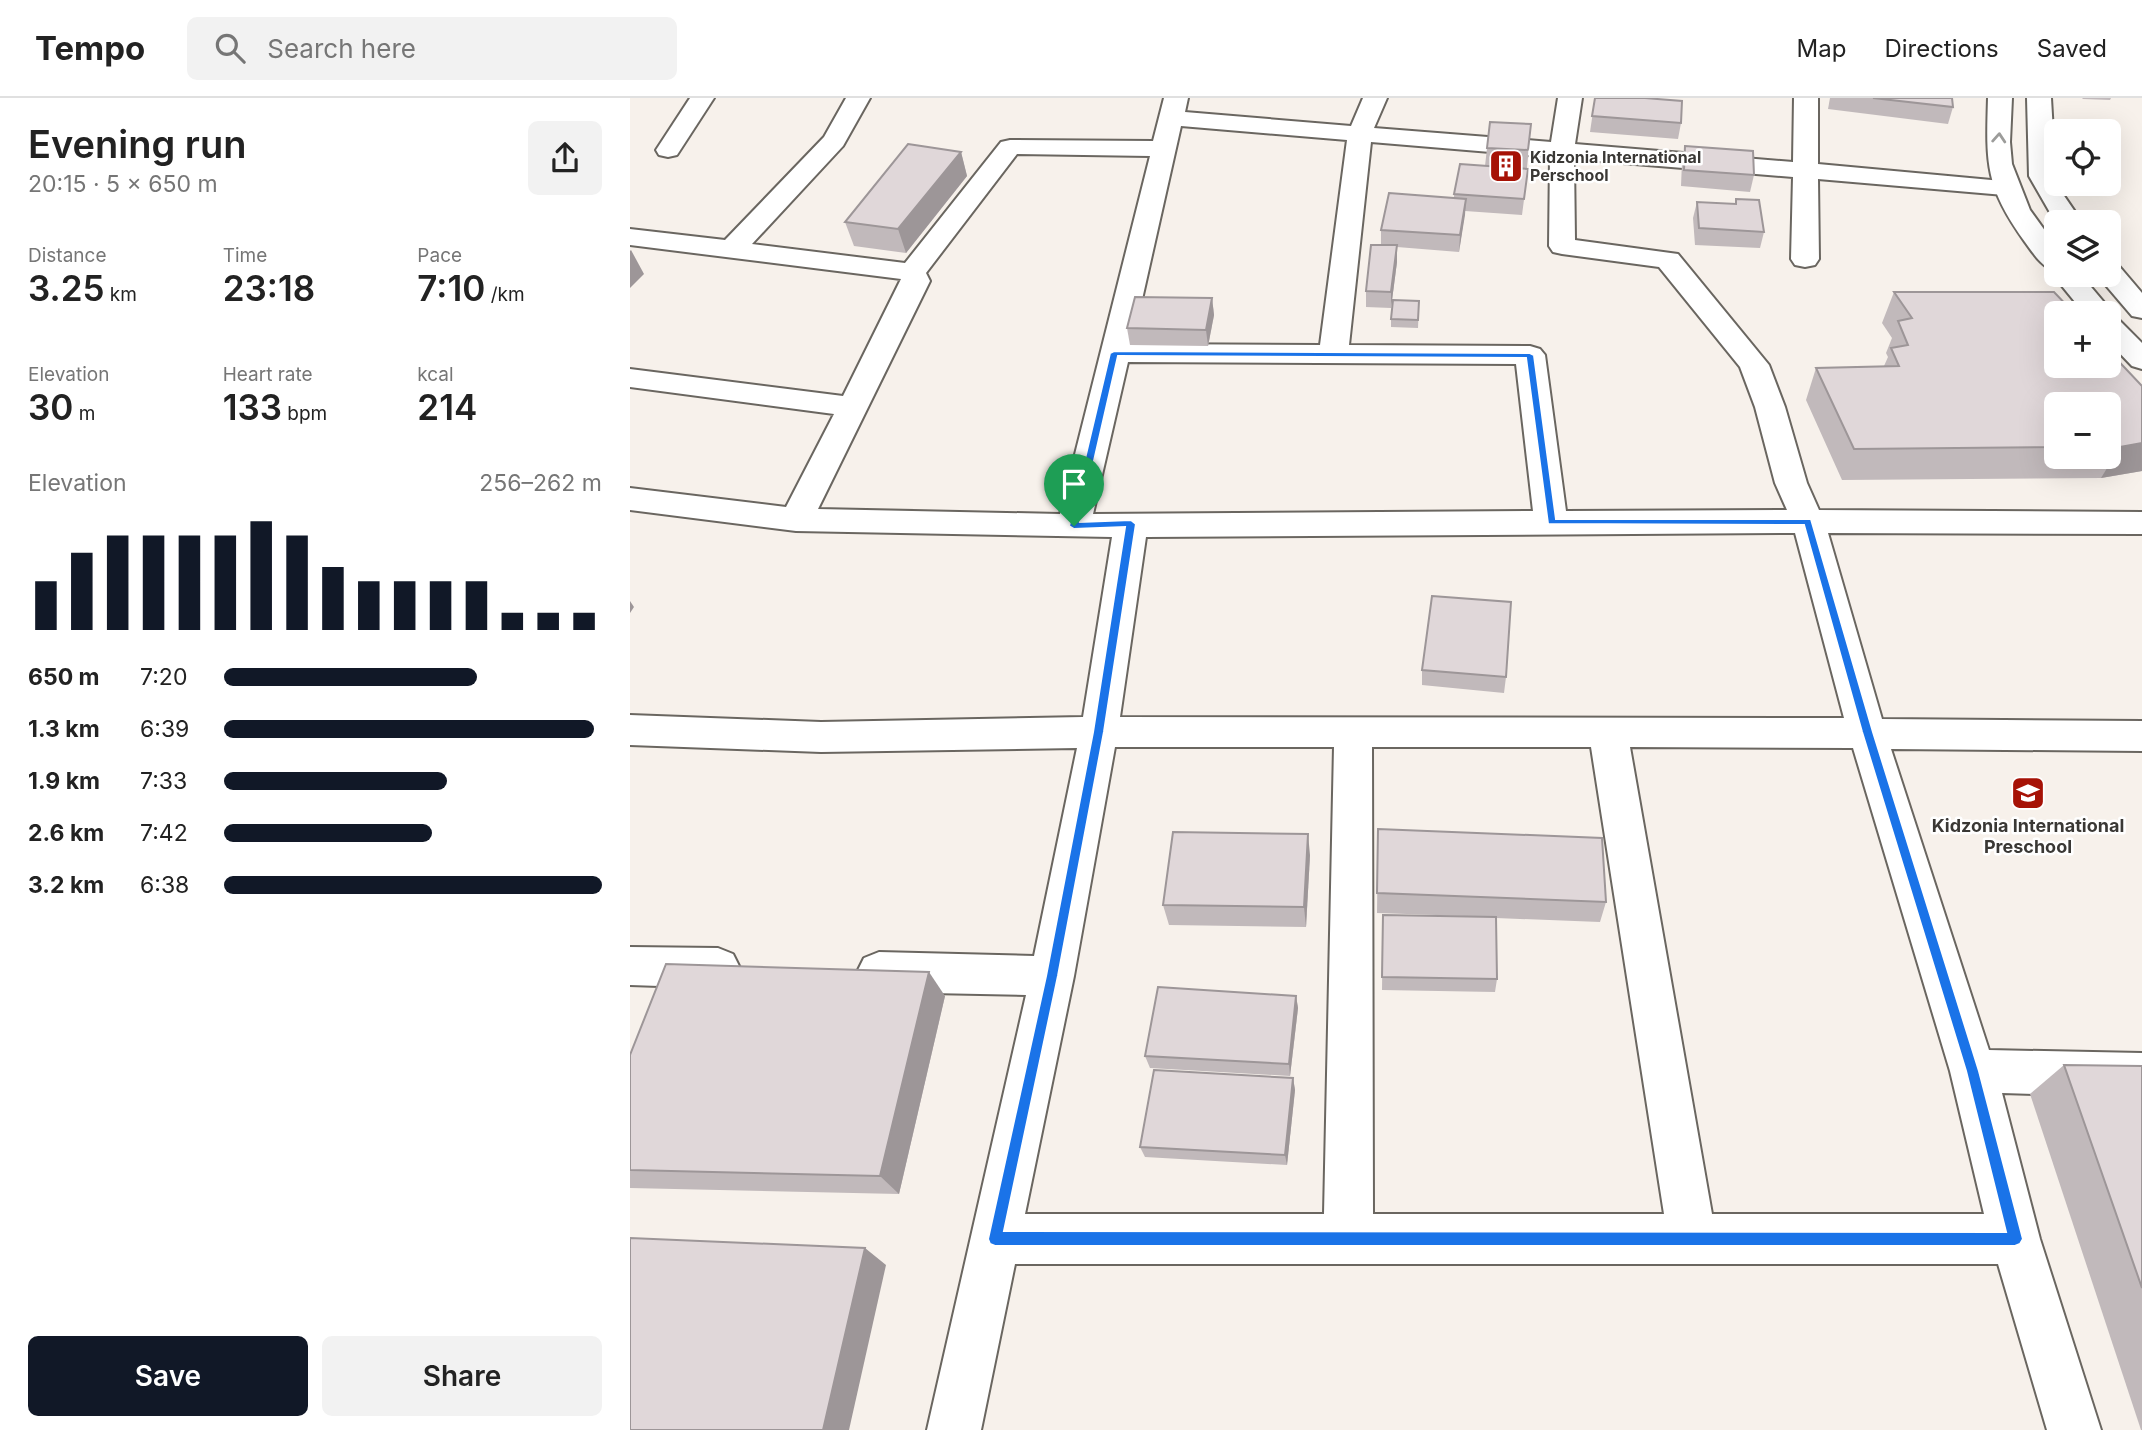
<!DOCTYPE html>
<html lang="en">
<head>
<meta charset="utf-8">
<style>
	body { margin:0; font-family:Inter,sans-serif; background:#f2f2f2; color:#222; height:100vh; display:flex; flex-direction:column; font-size:26px; white-space:nowrap }
	* { box-sizing:border-box; margin:0 }
	p { font-size:23px; color:#767676 }
	.icon { flex:none; width:38px; height:38px; fill:none; stroke:currentColor; stroke-width:2; stroke-linecap:round; stroke-linejoin:round }
	.map { position:relative; flex:1; overflow:hidden }
	.sheet { display:flex; flex-direction:column; background:#fff; width:630px }
	.sheet>* { flex:none }
	.fabs { position:absolute; left:1414px; top:21px; display:grid; gap:14px }
	.fabs a { display:grid; place-items:center; width:77px; height:77px; border-radius:10px; background:#fff; box-shadow:0 7px 28px #0002; font-size:35px }
	.pin { position:absolute; display:grid; place-items:center; width:60px; height:60px; color:#fff; margin:-72px -30px; border-radius:50% 50% 50% 0; rotate:-45deg; box-shadow:0 0 7px #0007 }
	.pin .icon { rotate:45deg }
	.round { display:grid; place-items:center; flex:none; width:74px; height:74px; border-radius:10px; background:#f2f2f2 }
	.summary { display:flex; align-items:center; justify-content:space-between; height:119px; padding:0 28px }
	h1 { font-size:38px; font-weight:600; line-height:52px }
	.figures { display:grid; grid-template-columns:repeat(3,1fr); gap:10px; height:119px; padding:7px 28px }
	.figures div { display:grid; align-content:center }
	.figures b { font-size:35px; font-weight:600 }
	.figures small { font-size:19px; font-weight:400 }
	.figures p { font-size:19px }
	.chart { height:196px; padding:14px 28px }
	.chart p { display:flex; justify-content:space-between }
	.chart svg { width:100%; height:126px; margin-top:7px; stroke:#111827; stroke-width:6 }
	.cta { display:flex; gap:14px; margin-top:auto; padding:14px 28px }
	.cta a { flex:1; height:80px; border-radius:10px; background:#111827; color:#fff; font-size:28px; font-weight:600; line-height:80px; text-align:center }
	.cta a+a { background:#f2f2f2; color:#222 }
	ul { padding:0 28px; list-style:none; font-size:23px }
	li { display:grid; grid-template-columns:112px 84px 1fr; align-items:center; height:52px }
	li i { height:18px; border-radius:9px; background:#111827 }
	header { display:flex; align-items:center; gap:42px; box-sizing:border-box; height:98px; padding:0 35px; background:#fff; border-bottom:2px solid #e0e0e0 }
	header strong { font-size:33px }
	nav { display:flex; gap:38px; margin-inline-start:auto; font-size:24px }
	.search { width:490px; height:63px; background:#f2f2f2; display:flex; align-items:center; gap:18px; box-sizing:border-box; padding:0 24px; border-radius:10px; color:#767676; font-size:26px }
	main { display:flex; flex:1; min-height:0 }
	.map>svg:first-child { display:block }
	.lines { fill:none; stroke-linecap:round; stroke-linejoin:round }
	.minor-casing { stroke:#6a6660; stroke-width:4 }
	.secondary-casing { stroke:#6a6660; stroke-width:4 }
	.minor { fill:#fff; fill-rule:evenodd }
	.secondary { fill:#fff; fill-rule:evenodd }
	.wall { fill:#c1b9bb; fill-rule:evenodd }
	.shaded-wall { fill:#9d9698 }
	.building { fill:#e0d7d9; stroke:#9d9698; stroke-width:2 }
	.oneway { stroke:#9c9c9a }
	.route { fill:#1a73e8; stroke:#fff; stroke-width:2; fill-rule:evenodd }
	.labels { text-anchor:middle; dominant-baseline:central; stroke-width:5; stroke-linejoin:round; paint-order:stroke }
	.far-poi-label { font-size:16px; font-weight:bold; fill:#3a3835; stroke:#fff; text-anchor:start }
	.poi-label { font-size:18px; font-weight:bold; fill:#3a3835; stroke:#fff }
</style>
</head>
<body>
<header>
<strong>Tempo</strong>
<div class="search"><svg class="icon" aria-label="search" viewBox="0 0 24 24"><circle cx="10" cy="10" r="6"/><path d="M15 15l6 6"/></svg>Search here</div>
<nav><a>Map</a><a>Directions</a><a>Saved</a></nav>
</header>
<main>
<section class="sheet">
<div class="summary"><div><h1>Evening run</h1><p>20:15 · 5 × 650 m</p></div><a class="round"><svg class="icon" aria-label="share" viewBox="0 0 24 24"><path d="M12 15V3M7 8l5-5 5 5M5 13v7h14v-7"/></svg></a></div>
<div class="figures">
<div><p>Distance</p><b>3.25<small> km</small></b></div>
<div><p>Time</p><b>23:18</b></div>
<div><p>Pace</p><b>7:10<small> /km</small></b></div>
</div>
<div class="figures">
<div><p>Elevation</p><b>30<small> m</small></b></div>
<div><p>Heart rate</p><b>133<small> bpm</small></b></div>
<div><p>kcal</p><b>214</b></div>
</div>
<div class="chart"><p><span>Elevation</span>256–262 m</p>
<svg viewBox="0 0 160 44" preserveAspectRatio="none"><path d="M5 44V27M15 44V17M25 44V11M35 44V11M45 44V11M55 44V11M65 44V6M75 44V11M85 44V22M95 44V27M105 44V27M115 44V27M125 44V27M135 44V38M145 44V38M155 44V38"/></svg>
</div>
<ul>
<li><b>650 m</b>7:20<i style="width:67%"></i></li>
<li><b>1.3 km</b>6:39<i style="width:98%"></i></li>
<li><b>1.9 km</b>7:33<i style="width:59%"></i></li>
<li><b>2.6 km</b>7:42<i style="width:55%"></i></li>
<li><b>3.2 km</b>6:38<i style="width:100%"></i></li>
</ul>
<div class="cta"><a>Save</a><a>Share</a></div>
</section>
<div class="map">
<svg width="1512" height="1332" viewBox="0 0 1512 1332">
	<rect width="100%" height="100%" fill="#f7f1eb"/>
	<g class="lines">
		<g class="minor-casing">
			<g id="minor">
				<path d="M60,0H84L47,57L38,59L29,57L26,52Z"/>
				<path d="M216,0H240L213,48L122,146L275,165L371,44L380,42L523,43L534,0H558L555,14L721,28L733,0H757L744,30L921,44L928,0H952L945,46L1163,64L1164,0H1188V66L1383,84L1387,89L1383,94L1374,97L1188,81L1189,161L1185,167L1175,169L1165,167L1161,161L1163,79L944,61L945,142L1048,156L1139,267L1155,309L1177,385L1189,412L1512,414V436L1198,435L1252,621L1512,623V653L1261,651L1359,952L1512,955V999L1372,995L1410,1141L1471,1332H1417L1368,1166H385L351,1332H297L396,897L249,894L234,888L227,874L234,860L249,854L404,858L447,650L191,654L0,647V617L191,624L453,619L482,439L166,433L0,412V390L156,409L204,316L0,289V271L213,298L271,181L0,147V131L95,142L194,39ZM551,28L717,42L690,247L502,246ZM741,44L920,59L919,148L923,154L932,156L1029,169L1110,269L1125,309L1145,385L1157,412L936,413L915,257L910,251L900,248L719,247ZM387,56L520,58L430,416L188,411L300,183L296,175ZM498,264L886,266L903,413L463,416ZM1165,435L1214,620L490,619L516,439ZM485,649H704L694,1116H395L444,878ZM742,649H961L1034,1116H743ZM1000,649L1223,650L1320,973L1354,1116H1082Z"/>
				<path d="M0,849L88,850L103,856L110,870L103,884L88,890L0,887Z"/>
			</g>
		</g>
		<g class="secondary-casing">
			<g id="secondary">
				<path d="M1358,0H1382L1380,44L1382,66L1400,112L1426,148V177H1451L1483,215L1480,220L1489,222L1512,245V271L1502,268L1479,244V215H1454L1423,177L1426,173C1412,170 1404,156 1395,144C1355,88 1356,66 1358,0Z"/>
				<path d="M1397,0H1421L1426,86L1452,124L1426,125L1399,78Z"/>
				<path d="M1479,166L1489,168L1512,195V220L1502,218L1467,177H1479Z"/>
			</g>
		</g>
		<use href="#minor" class="minor"/>
		<use href="#secondary" class="secondary"/>
	</g>
	<g class="wall">
		<path d="M965,0L1051,25L1048,41L960,34Z"/>
		<path d="M1200,0H1322L1323,9L1318,26L1198,11Z"/>
		<path d="M1452,0H1481L1480,2L1453,1Z"/>
		<path d="M901,26L897,70L898,71L892,117L835,113L829,154L767,149V164L761,210L736,209V193L751,147V132L824,100V96L855,68L857,50Z"/>
		<path d="M1055,48L1124,77L1120,94L1051,88L1052,64Z"/>
		<path d="M331,54L337,78L276,155L224,148L215,124Z"/>
		<path d="M1106,101L1134,134L1130,150L1065,147L1063,120L1067,104L1105,106Z"/>
		<path d="M1264,194H1424L1512,373L1471,380L1212,382L1176,302L1186,270L1254,268L1258,259L1256,255L1262,240L1252,225ZM1426,306H1479V359H1426Z"/>
		<path d="M582,200L584,217L578,248L500,247L497,230Z"/>
		<path d="M789,203L788,230L761,229V221Z"/>
		<path d="M792,572L876,579L874,595L792,587Z"/>
		<path d="M748,731L976,804L970,824L866,820L867,881L865,894L752,892L753,817L836,818L747,815Z"/>
		<path d="M680,757L676,829L539,827L533,807Z"/>
		<path d="M315,898L269,1096L0,1090V957Z"/>
		<path d="M666,898L668,910L660,978L520,970L515,958Z"/>
		<path d="M1434,967L1512,968V1332H1511L1400,996Z"/>
		<path d="M663,980L665,992L657,1067L515,1059L510,1049Z"/>
	</g>
	<g class="shaded-wall">
		<path d="M331,54L337,78L276,155L268,131Z"/>
		<path d="M836,101L835,117L829,154L830,137Z"/>
		<path d="M767,147V164L761,210V194Z"/>
		<path d="M1,152L14,176L0,190V153Z"/>
		<path d="M582,200L584,217L578,248L576,232Z"/>
		<path d="M1512,345V373L1471,380L1490,349Z"/>
		<path d="M0,503L4,509L0,515Z"/>
		<path d="M678,736L680,757L676,829L674,809Z"/>
		<path d="M299,874L315,898L269,1096L250,1078Z"/>
		<path d="M666,898L668,910L660,978L659,966Z"/>
		<path d="M663,980L665,992L657,1067L655,1057Z"/>
		<path d="M235,1150L256,1167L219,1332H193Z"/>
	</g>
	<g class="building">
		<path d="M965,0H1015L1052,3L1051,25L962,18Z"/>
		<path d="M1243,0H1322L1323,9Z"/>
		<path d="M860,24L901,26L898,52L857,50Z"/>
		<path d="M278,46L331,54L268,131L215,124Z"/>
		<path d="M1055,48L1123,53L1124,77L1054,72Z"/>
		<path d="M830,66L898,71L894,101L824,96Z"/>
		<path d="M759,95L836,101L830,137L751,132Z"/>
		<path d="M1106,101L1129,102L1134,134L1069,130L1067,104L1106,106Z"/>
		<path d="M741,147H767L761,194L736,193Z"/>
		<path d="M1264,194H1424L1444,215H1426V268H1479V253L1512,288V345L1490,349H1479V306H1426V349L1224,351L1186,270L1269,268L1261,250L1278,247L1268,223L1282,220Z"/>
		<path d="M505,199L582,200L576,232L497,230Z"/>
		<path d="M763,202L789,203L788,222L761,221Z"/>
		<path d="M802,498L881,504L876,579L792,572Z"/>
		<path d="M748,731L972,740L976,804L747,795Z"/>
		<path d="M543,734L678,736L674,809L533,807Z"/>
		<path d="M753,817L866,819L867,881L752,879Z"/>
		<path d="M36,866L299,874L250,1078L0,1072V957Z"/>
		<path d="M528,889L666,898L659,966L515,958Z"/>
		<path d="M1434,967L1512,968V1190Z"/>
		<path d="M524,972L663,980L655,1057L510,1049Z"/>
		<path d="M0,1140L235,1150L193,1332H0Z"/>
	</g>
	<defs><path id="oneway-chevron" d="M-2-3.5L2.5 0L-2 3.5" fill="none" stroke-width="1.6" stroke-linecap="round" stroke-linejoin="round" transform="scale(1.75)"/></defs>
	<use class="oneway" href="#oneway-chevron" transform="translate(1369 40) rotate(-86)"/>
	<path class="route" d="M484,253L900,255L904,257L926,421H1181L1243,634L1349,973L1393,1141L1390,1146L1385,1148H365L360,1146L358,1141L416,878L463,634L495,429L444,431L439,428L480,255ZM488,258L896,260L918,426L1174,427L1232,634L1336,973L1376,1134L374,1133L428,878L474,634L506,426L501,422L450,424Z"/>
	<defs>
		<g id="building-square" transform="scale(1.75)"><rect x="-9" y="-9" width="18" height="18" rx="4" fill="#a61206" stroke="#fff"/><path d="M-4-6H4V6H1V3H-1V6H-4ZM-2.5-4.3h1.7v1.8h-1.7ZM.8-4.3h1.7v1.8H.8ZM-2.5-1h1.7V.8h-1.7ZM.8-1h1.7V.8H.8Z" fill="#fff"/></g>
		<g id="school-square" transform="scale(1.75)"><rect x="-9" y="-9" width="18" height="18" rx="4" fill="#a61206" stroke="#fff"/><path d="M0-5L7-2L0 1L-7-2ZM-4 1L0 2.5L4 1V4Q0 6-4 4Z" fill="#fff"/></g>
	</defs>
	<g fill-rule="evenodd">
		<use href="#building-square" x="876" y="68"/>
		<use href="#school-square" x="1398" y="695"/>
	</g>
	<g class="labels">
		<g class="far-poi-label">
			<text x="900" y="59">Kidzonia International<tspan x="900" dy="18">Perschool</tspan></text>
		</g>
		<g class="poi-label">
			<text x="1398" y="727">Kidzonia International<tspan x="1398" dy="21">Preschool</tspan></text>
		</g>
	</g>
</svg>
<div class="fabs">
<a><svg class="icon" aria-label="locate" viewBox="0 0 24 24"><circle cx="12" cy="12" r="6"/><path d="M12 2v4M12 18v4M2 12h4M18 12h4"/></svg></a>
<a><svg class="icon" aria-label="layers" viewBox="0 0 24 24"><path d="M12 4l9 5-9 5-9-5zM3 14l9 5 9-5"/></svg></a>
<a>+</a>
<a>−</a>
</div>
<div class="pin" style="left:444px;top:428px;background:#1e9e55"><svg class="icon" aria-label="arrive" viewBox="0 0 24 24"><path d="M6 21V4h12l-3 4 3 4H6"/></svg></div>
</div>
</main>
</body>
</html>
